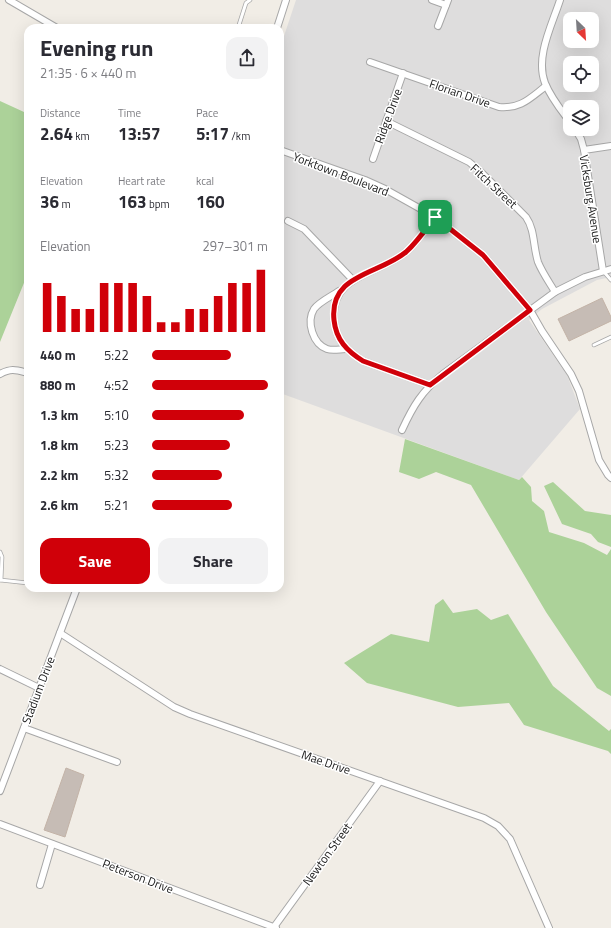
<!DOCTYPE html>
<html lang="en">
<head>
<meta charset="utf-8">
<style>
	body { margin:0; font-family:"Titillium Web",sans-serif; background:#f2f2f3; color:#2b2b33; height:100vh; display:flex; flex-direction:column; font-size:15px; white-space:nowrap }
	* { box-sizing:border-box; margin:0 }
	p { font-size:13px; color:#7c7c81 }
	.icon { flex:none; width:22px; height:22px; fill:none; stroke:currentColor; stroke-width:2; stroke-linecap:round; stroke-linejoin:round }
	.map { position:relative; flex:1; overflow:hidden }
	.details { position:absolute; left:24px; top:24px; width:260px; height:568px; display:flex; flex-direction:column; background:#fff; border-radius:12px; box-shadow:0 4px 16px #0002 }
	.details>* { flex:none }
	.needle { width:26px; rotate:155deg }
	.fabs { position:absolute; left:563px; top:12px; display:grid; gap:8px }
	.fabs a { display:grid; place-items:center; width:36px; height:36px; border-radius:8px; background:#fff; box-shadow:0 4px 16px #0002; font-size:20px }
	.pin { position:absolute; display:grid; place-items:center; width:34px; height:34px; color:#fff; margin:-17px; border-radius:8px; box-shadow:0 2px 6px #0006 }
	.round { display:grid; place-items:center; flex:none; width:42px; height:42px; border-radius:12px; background:#f2f2f3 }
	.headline { display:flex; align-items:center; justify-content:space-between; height:68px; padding:0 16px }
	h1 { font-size:22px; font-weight:700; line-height:30px }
	.figures { display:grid; grid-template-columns:repeat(3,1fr); gap:6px; height:68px; padding:4px 16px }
	.figures div { display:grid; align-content:center }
	.figures b { font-size:17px; font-weight:700 }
	.figures small { font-size:11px; font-weight:400 }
	.figures p { font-size:11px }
	.chart { height:112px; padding:8px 16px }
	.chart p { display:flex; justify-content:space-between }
	.chart svg { width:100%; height:72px; margin-top:4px; stroke:#d00009; stroke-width:6 }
	.action { display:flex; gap:8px; margin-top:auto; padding:8px 16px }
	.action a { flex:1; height:46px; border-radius:12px; background:#d00009; color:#fff; font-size:16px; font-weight:700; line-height:46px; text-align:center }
	.action a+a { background:#f2f2f3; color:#2b2b33 }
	ul { padding:0 16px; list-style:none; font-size:13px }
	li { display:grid; grid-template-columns:64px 48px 1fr; align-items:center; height:30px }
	li i { height:10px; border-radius:5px; background:#d00009 }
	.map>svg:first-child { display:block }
	.residential { fill:#dedddd; fill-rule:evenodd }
	.forest { fill:#acd299 }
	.building { fill:#c6bcb5; stroke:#c3b3a7 }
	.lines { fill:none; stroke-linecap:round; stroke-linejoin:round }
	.service-casing { stroke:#a7a7a7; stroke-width:4.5 }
	.minor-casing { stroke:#a7a7a7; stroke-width:8 }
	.service { stroke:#fff; stroke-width:3 }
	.minor { stroke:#fff; stroke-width:6 }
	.route-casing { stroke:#fff; stroke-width:8 }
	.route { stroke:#d00009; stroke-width:5 }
	.labels { text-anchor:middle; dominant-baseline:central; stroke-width:3; stroke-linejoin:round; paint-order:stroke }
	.street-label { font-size:12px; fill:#202020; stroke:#fff }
</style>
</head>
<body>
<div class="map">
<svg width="611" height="928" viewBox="0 0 611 928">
	<rect width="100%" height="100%" fill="#f1ede6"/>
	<path class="residential" d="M296,0H611V277L597,280L542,309L529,320L567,375L580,409L519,480L280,393V48ZM570,19H592V41H570ZM570,63H592V85H570ZM570,107H592V129H570Z"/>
	<g class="forest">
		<path d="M0,101L24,112L28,104V273L0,342Z"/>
		<path d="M405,439L519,480L522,477L531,487L532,501L544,511L549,532L584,543L607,555L611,549V696L597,688L546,612L471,485L436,472L419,479L399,472Z"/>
		<path d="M553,482L585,511L611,515V547L598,542L591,534L562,524L544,486Z"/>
		<path d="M443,599L453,613L477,609L491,620L508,614L553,686L609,731L611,729V754L608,751L524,725L509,703L458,707L367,683L344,663L391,634L429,642L435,605Z"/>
	</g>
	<g class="building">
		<path d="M602,298L611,317V321L569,341L558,319Z"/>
		<path d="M66,768L84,775L65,837L44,830Z"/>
	</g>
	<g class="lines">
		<g class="service-casing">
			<g id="service">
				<path d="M238,28L246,3L250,0"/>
				<path d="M604,272L611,280"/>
				<path d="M594,345L611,337"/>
				<path d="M0,552L2,557L1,580"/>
				<path d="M0,580L28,583"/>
				<path d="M70,588L76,590"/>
			</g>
		</g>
		<g class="minor-casing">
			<g id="minor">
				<path d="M9,0L57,28"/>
				<path d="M432,0L446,5"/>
				<path d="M560,0C552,25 535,57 545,83C551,98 561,110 570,122"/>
				<path d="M438,26L448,0"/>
				<path d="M277,28L286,0"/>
				<path d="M370,62L499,107C521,109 530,98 546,86"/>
				<path d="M386,121L469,162L480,171L526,217C535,230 533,246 538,262C542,272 549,282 555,292"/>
				<path d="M575,129L581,139L584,150L603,271"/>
				<path d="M280,150L365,180L385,189L435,217L483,255L530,310L542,331L571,374L579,391L599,460L608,475L611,478"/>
				<path d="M584,150L611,146"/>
				<path d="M373,159L403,73"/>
				<path d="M288,221L304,229L352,279"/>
				<path d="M339,291C332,296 319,302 314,309C306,322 313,344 327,349C333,351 340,349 346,349"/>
				<path d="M0,374C11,368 16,370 28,373"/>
				<path d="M430,385L363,361C347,351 336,340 334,320C330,274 378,275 406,252C417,242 426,229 435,217"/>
				<path d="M402,430C413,406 422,391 443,374L555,292L585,277L611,269"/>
				<path d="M60,633L174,707L190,714L484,818L498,826L510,839L549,928"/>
				<path d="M0,669L39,688"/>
				<path d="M24,728L117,762"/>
				<path d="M0,791L77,588"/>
				<path d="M0,824L276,928"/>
				<path d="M40,885L52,844"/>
				<path d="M274,927L380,781"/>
			</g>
		</g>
		<use href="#service" class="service"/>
		<use href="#minor" class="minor"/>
	</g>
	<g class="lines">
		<g class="route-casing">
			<path id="route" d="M435,217L483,255L530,310L430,385L363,361C347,351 336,340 334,320C329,274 378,275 406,252C417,242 426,229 435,217Z"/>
		</g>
		<use href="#route" class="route"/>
	</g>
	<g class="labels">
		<g class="street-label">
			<text transform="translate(460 93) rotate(19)">Florian Drive</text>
			<text transform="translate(388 116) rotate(-70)">Ridge Drive</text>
			<text transform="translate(341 174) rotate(21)">Yorktown Boulevard</text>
			<text transform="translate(494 186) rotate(43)">Fitch Street</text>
			<text transform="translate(591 199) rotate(81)">Vicksburg Avenue</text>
			<text transform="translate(38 690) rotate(-69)">Stadium Drive</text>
			<text transform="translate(326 762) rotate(19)">Mae Drive</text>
			<text transform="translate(327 854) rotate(-54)">Newton Street</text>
			<text transform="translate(138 876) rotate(21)">Peterson Drive</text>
		</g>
	</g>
</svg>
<div class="fabs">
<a><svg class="needle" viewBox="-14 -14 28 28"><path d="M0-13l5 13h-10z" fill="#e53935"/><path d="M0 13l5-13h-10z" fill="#7c7c81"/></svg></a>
<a><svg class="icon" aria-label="locate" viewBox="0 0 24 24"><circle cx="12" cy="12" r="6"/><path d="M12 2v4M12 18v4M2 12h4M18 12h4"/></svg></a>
<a><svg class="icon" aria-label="layers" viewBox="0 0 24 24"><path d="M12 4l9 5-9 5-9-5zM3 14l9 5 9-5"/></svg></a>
</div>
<div class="pin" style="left:435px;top:217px;background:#1e9e55"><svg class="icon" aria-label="arrive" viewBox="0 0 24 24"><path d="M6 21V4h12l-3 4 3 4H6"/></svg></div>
<section class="details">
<div class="headline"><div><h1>Evening run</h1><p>21:35 · 6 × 440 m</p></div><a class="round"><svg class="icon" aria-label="share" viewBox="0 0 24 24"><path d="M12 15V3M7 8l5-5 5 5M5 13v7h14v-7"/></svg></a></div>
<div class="figures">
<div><p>Distance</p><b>2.64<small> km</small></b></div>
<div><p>Time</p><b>13:57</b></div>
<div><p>Pace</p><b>5:17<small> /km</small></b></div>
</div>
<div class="figures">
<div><p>Elevation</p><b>36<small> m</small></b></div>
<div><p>Heart rate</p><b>163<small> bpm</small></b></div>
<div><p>kcal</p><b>160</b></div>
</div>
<div class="chart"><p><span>Elevation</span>297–301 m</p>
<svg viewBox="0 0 160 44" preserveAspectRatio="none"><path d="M5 44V14M15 44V22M25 44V30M35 44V30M45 44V14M55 44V14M65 44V14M75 44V22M85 44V38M95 44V38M105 44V30M115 44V30M125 44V22M135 44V14M145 44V14M155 44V6"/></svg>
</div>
<ul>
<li><b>440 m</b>5:22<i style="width:68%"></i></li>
<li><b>880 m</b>4:52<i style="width:100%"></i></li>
<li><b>1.3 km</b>5:10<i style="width:79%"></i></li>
<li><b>1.8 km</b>5:23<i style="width:67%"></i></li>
<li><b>2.2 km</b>5:32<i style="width:60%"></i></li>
<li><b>2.6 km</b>5:21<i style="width:69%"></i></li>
</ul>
<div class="action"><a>Save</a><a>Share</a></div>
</section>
</div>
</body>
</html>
